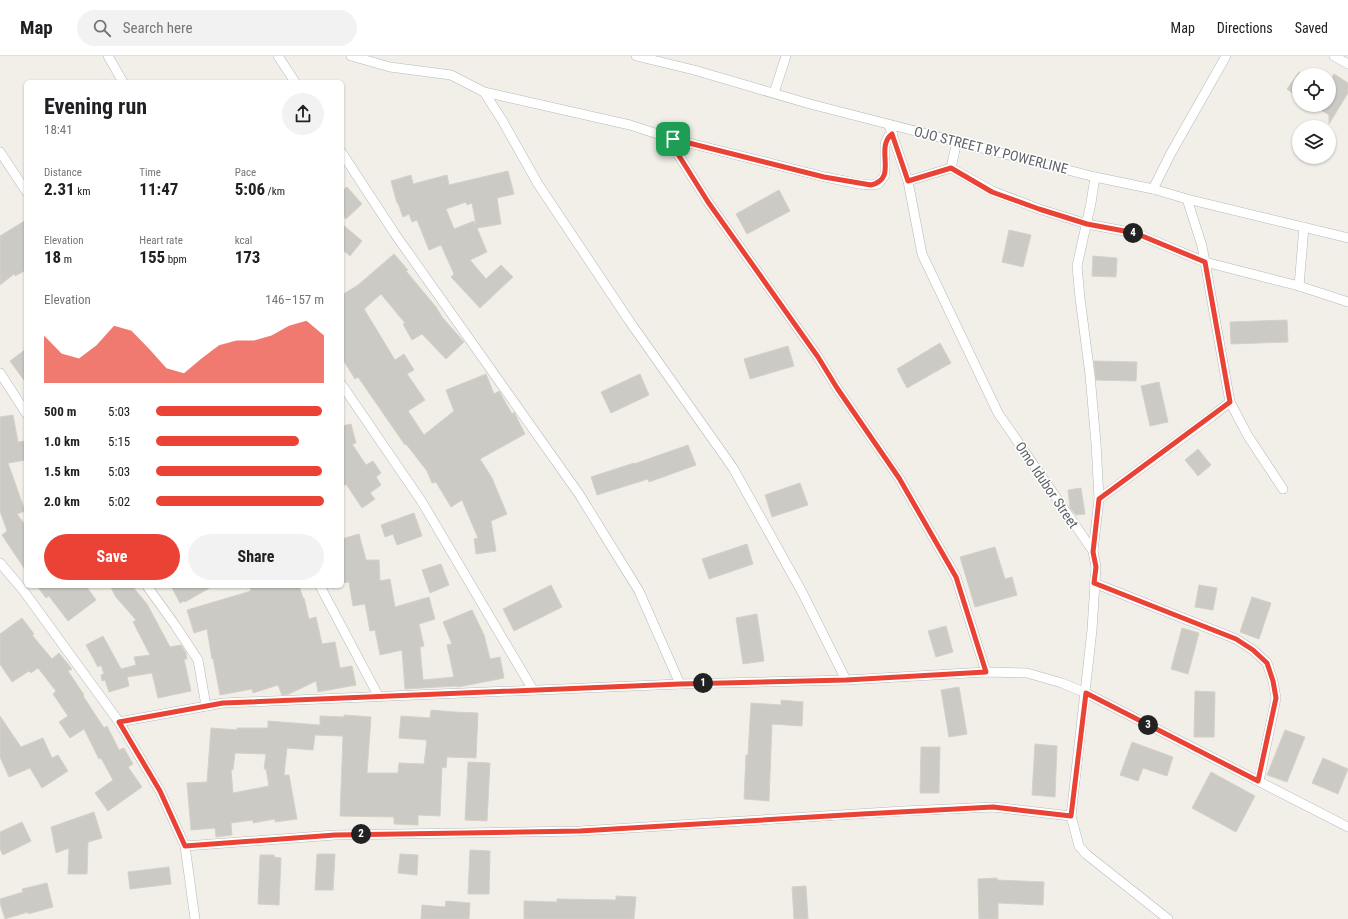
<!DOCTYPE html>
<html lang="en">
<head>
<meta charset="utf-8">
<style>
	body { margin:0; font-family:"Roboto Condensed",sans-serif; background:#f2f2f2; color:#202124; height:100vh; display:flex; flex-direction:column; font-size:15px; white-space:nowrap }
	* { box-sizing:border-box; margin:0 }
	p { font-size:13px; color:#757577 }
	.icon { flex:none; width:22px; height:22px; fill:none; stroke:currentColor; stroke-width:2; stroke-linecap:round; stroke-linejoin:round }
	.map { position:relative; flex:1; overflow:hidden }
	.panel { position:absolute; left:24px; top:24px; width:320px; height:508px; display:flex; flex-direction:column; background:#fff; border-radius:6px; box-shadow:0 1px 3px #0004 }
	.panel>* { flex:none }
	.controls { position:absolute; left:1292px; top:12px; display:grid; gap:8px }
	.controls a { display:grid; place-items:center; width:44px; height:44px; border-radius:50%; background:#fff; box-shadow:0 1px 3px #0004; font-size:20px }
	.pin { position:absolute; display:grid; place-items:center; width:34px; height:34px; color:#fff; margin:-17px; border-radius:8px; box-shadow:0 2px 6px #0006 }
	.km { position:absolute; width:20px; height:20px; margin:-10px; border-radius:50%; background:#222; color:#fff; font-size:11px; line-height:20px; text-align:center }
	.round { display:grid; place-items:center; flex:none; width:42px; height:42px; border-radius:21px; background:#f2f2f2 }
	.summary { display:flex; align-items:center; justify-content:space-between; height:68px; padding:0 20px }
	h1 { font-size:22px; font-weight:700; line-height:30px }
	.metrics { display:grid; grid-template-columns:repeat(3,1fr); gap:6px; height:68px; padding:4px 20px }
	.metrics div { display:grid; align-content:center }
	.metrics b { font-size:17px; font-weight:700 }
	.metrics small { font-size:11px; font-weight:400 }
	.metrics p { font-size:11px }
	.chart { height:112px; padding:8px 20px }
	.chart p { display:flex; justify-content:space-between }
	.chart svg { width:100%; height:72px; margin-top:4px; fill:#ea4335; opacity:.7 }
	.button { display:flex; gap:8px; margin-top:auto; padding:8px 20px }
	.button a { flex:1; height:46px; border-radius:24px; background:#ea4335; color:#fff; font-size:16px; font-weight:700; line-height:46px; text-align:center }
	.button a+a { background:#f2f2f2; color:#202124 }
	ul { padding:0 20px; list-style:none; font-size:13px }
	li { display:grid; grid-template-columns:64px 48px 1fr; align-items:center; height:30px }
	li i { height:10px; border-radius:5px; background:#ea4335 }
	header { display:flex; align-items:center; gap:24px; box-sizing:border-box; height:56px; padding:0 20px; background:#fff; border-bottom:1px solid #e0e0e0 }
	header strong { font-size:19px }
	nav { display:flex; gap:22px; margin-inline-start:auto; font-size:14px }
	.search { width:280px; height:36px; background:#f2f2f2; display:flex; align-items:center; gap:10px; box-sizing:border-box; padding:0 14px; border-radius:22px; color:#757577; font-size:15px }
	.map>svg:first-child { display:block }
	.building { fill:#cccac5; stroke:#d6d1c6; fill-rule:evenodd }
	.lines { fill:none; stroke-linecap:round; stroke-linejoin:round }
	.minor-casing { stroke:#b5b8bc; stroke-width:10 }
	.minor { stroke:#fff; stroke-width:9 }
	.route-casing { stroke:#fff; stroke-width:8 }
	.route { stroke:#ea4335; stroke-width:5 }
	.labels { text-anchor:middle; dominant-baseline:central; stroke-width:3; stroke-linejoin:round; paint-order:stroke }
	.street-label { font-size:14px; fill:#5f6368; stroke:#fff }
</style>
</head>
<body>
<header>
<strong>Map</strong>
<div class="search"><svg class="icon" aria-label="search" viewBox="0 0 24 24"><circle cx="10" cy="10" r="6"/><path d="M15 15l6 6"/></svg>Search here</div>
<nav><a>Map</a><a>Directions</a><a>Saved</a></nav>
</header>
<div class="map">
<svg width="1348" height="863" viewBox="0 0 1348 863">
	<rect width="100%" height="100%" fill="#f1efe8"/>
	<g class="building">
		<path d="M1299,16V42L1287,33Z"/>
		<path d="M1334,18L1348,27V37L1329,68V59L1313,49H1329V27Z"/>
		<path d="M508,115L514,138L497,142L501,168L477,172L487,196L470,204L486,223L501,209L513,221L480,252L451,221L454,218L441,189L429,194L417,164L412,166L409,158L403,161L398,147H397L391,125L411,119L413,128L447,119L449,129ZM466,146L467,149L472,147L476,169L474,165L454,173L446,153Z"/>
		<path d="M347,131L362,148L346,163L342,158V135Z"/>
		<path d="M779,134L790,155L747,178L736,158Z"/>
		<path d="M26,164V214L15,220L14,218L0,229V180Z"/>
		<path d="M342,168L362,185L350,200L342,193Z"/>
		<path d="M1009,174L1031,179L1023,211L1002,206Z"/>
		<path d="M394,198L408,214L406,215L436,251L442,261L464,286L446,303L422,278L412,284L403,268L405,267L381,238L364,253L395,304L404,298L414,314L407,318L425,344L408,355L424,379L454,355L446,334L486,318L494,338L499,335L512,358L514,356L525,378L480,403L492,422L507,458L491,465L496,495L476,498L474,483L478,482L462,444L451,451L436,426L432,427L427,415L406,388L405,389L358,321L355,323L342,302V239L358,229Z"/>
		<path d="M1093,200L1117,202L1116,221L1092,220Z"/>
		<path d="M1287,264L1288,286L1231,288L1230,266Z"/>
		<path d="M940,287L951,307L907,332L897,313Z"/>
		<path d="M788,290L794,310L750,323L744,303Z"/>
		<path d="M26,293V327L10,305Z"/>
		<path d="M1094,305L1137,306L1136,325L1096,324Z"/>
		<path d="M640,318L649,339L611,357L601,336Z"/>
		<path d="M1159,326L1168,366L1150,370L1141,330Z"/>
		<path d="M13,359L18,386L26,385V404L8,407L25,455L17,458L26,470V515L2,479L7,475L0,455V361Z"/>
		<path d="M351,368L356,387L352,388L366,409L373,405L381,417L376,421L381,429L370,437L375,443L362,452L346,428L342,431V370Z"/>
		<path d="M688,389L696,409L649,426L648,423L597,439L591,421L634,407V408Z"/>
		<path d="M1198,393L1211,409L1198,420L1185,404Z"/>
		<path d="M800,427L808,449L772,461L765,439Z"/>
		<path d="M1081,432L1085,458L1076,459L1070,452L1068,434Z"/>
		<path d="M414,457L422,480L397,489L393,478L385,481L381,469Z"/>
		<path d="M359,478L366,504H379L380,525L390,523L395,551L429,541L435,563L419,568L424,590L420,591L423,624L454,621L447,589L452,588L443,566L472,554L484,579L490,603L500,601L504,622L458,631L456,630L405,633L402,594L380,599L375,574L370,575L365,548L353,550L349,526L342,527V483Z"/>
		<path d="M747,488L753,508L709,523L702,503Z"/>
		<path d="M995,491L1005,523L1012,521L1017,539L975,551L960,501Z"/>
		<path d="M441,508L449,529L430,537L422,514Z"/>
		<path d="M551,529L562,551L514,575L503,553Z"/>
		<path d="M1199,529L1217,532L1213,554L1195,551Z"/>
		<path d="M37,530H86L96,544L68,565L49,540L46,542Z"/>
		<path d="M110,530H132L147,548L170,591L181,589L186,597L187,603H184L191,635L158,642L152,617L127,621L129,630L109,636L105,624L102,625L101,619L104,618L101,609L98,611L86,589L103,580L121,613L136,609L134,601L150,599L133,566L136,564L116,541Z"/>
		<path d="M171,530H213L185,546L184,545L180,547Z"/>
		<path d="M250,530H299L303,542H304L309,563L316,561L322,588L335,586L340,612L352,610L356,629L318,636L316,625L289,638L282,639L278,629L253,637L252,633L220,639L213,602L212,603L207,573L194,577L187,554L251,535Z"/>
		<path d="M1252,541L1271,547L1259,583L1240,576Z"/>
		<path d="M757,558L764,605L743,608L736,562Z"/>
		<path d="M22,562L34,578L32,579L52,603L59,597L72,613L68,615L84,639L83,640L104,672L107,670L119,694L124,692L133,708L128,711L142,731L108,755L95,737L113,724L101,702L99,703L84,673L70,682L59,666L68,660L53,638L56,635L38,612L31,617L29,615L12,626L0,608V578Z"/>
		<path d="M946,570L953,596L936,601L928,575Z"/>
		<path d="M1182,572L1199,577L1188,618L1171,613Z"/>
		<path d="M959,631L967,678L949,681L941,634Z"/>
		<path d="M1195,635L1215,636L1214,681H1194Z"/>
		<path d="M781,644L803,646L802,670L772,668L769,745L744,743L746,699H748L751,647L781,649Z"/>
		<path d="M431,654L454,656L478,657L476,702L447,701L446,712L442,711L440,760L418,759V769L394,768V761L340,760L343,680L315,679L313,694L287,692L284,719H289L297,763L275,766V763L253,767V764L231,767L232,779L216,781L215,772L191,774L187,727L207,726L211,672L237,674V672H268V665L320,669V660L344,661V659L371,661L367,717H398L399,707L424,708L427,684L399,682L401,660L430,662ZM235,697L266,698L264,713H266L269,730L233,737L231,714H233Z"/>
		<path d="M0,660L21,691L43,682L52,702L58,699L68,715L42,732L30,712L9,721L0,701Z"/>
		<path d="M1285,674L1305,681L1287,726L1267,719Z"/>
		<path d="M1132,686L1173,701L1167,720L1143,712L1138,725L1120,719Z"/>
		<path d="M1035,688L1057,690L1055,741L1032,739Z"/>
		<path d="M921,691H940L939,737H920Z"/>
		<path d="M1323,702L1348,713L1338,738L1312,727Z"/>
		<path d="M468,706L490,707L487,765L465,764Z"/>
		<path d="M1211,716L1255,740L1236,776L1192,752Z"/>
		<path d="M94,756L102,782L88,786L87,818H68L69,792L56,797L51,771Z"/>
		<path d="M22,766L31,785L3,799L0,793V776Z"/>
		<path d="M470,794L490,795L489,838H468Z"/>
		<path d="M317,798H335L333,834H315Z"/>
		<path d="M400,798L418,799L417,819L398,817Z"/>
		<path d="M260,799H274V801L281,802L279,849L258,848Z"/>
		<path d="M169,811L171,828L130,833L128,816Z"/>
		<path d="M997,822V824L1044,826L1043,849L998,847V863H979L978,823Z"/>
		<path d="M47,827L53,851L28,858V856L5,863L0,847V843L23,836L22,833Z"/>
		<path d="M806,830L808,863H794L792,831Z"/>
		<path d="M616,840L636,841L634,863H524V845L557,846V843L616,844Z"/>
		<path d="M446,845L470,847L469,863H421L422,849L445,851Z"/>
	</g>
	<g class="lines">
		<g class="minor-casing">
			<g id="minor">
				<path d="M108,0L123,26"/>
				<path d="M278,0L295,26"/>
				<path d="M351,0L390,11L451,19L484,36L630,69L673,83L825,121L859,128L871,129L878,128L885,119V88L888,81L893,78"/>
				<path d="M636,0L694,14L810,48L1095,121L1153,133L1187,143L1348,182"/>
				<path d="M1334,0L1348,8"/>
				<path d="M484,36L502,64L538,128L630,266L733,412L802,536L846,624"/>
				<path d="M774,37L786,0"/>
				<path d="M889,69L908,125L922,198L998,357L1093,495L1096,511L1092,574L1071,760L1079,790L1086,798L1168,863"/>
				<path d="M673,83L676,95L708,146L818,301L837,332L899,422L956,521L986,616"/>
				<path d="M0,96L26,135"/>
				<path d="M342,97L395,178L579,438L639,535L680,628"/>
				<path d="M951,112L957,85"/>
				<path d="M908,125L951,112L992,135L1039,153L1087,168L1135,177L1205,206L1299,230L1348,246"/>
				<path d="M1153,133L1171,97L1226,0"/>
				<path d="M1187,143L1202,190L1205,206L1230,346L1248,380L1283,433"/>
				<path d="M1299,230L1304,171"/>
				<path d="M0,317L26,357"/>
				<path d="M342,329L422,446L533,634"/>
				<path d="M1099,443L1211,361L1230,346"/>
				<path d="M1093,495L1099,443L1096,387L1090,319L1080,242L1077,210L1091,147L1095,121"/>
				<path d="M0,507L23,534L119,666L160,735L185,790L195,863"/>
				<path d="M1094,527L1236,583L1253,594L1267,607L1273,625L1276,642L1259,725"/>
				<path d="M147,530L175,569L198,604L206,650"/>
				<path d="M320,530L379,641"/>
				<path d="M119,666L223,647L680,628L846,624L986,616L1027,617L1062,627L1086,637L1348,771"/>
				<path d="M185,790L335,779L580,775L904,755L993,751L1071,760"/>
			</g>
		</g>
		<use href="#minor" class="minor"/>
	</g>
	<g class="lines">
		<g class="route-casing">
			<path id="route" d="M892,78L908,125L951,112L992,136L1039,153L1087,168L1135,177L1205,206L1230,346L1099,443L1093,496L1096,511L1094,527L1236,583L1253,594L1267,607L1273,625L1276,642L1258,725L1086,637L1071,760L993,751L862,758L580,775L335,779L185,790L160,735L119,666L223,647L680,628L846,624L986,616L956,521L899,422L837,332L818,301L708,146L676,95L673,83L824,121L871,129C899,123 874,92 892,78Z"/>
		</g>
		<use href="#route" class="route"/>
	</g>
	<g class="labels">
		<g class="street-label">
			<text transform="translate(991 94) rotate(14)">OJO STREET BY POWERLINE</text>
			<text transform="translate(1047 429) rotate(56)">Omo Idubor Street</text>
		</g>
	</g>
</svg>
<div class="controls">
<a><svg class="icon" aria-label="locate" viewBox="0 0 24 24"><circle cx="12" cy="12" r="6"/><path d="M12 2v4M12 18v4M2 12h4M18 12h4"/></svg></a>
<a><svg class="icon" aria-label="layers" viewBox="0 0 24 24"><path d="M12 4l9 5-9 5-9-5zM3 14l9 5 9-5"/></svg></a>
</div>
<div class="pin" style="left:673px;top:83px;background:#1e9e55"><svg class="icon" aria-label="arrive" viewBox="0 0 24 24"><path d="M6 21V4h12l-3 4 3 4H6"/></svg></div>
<b class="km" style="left:703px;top:627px">1</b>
<b class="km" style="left:361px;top:778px">2</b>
<b class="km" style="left:1148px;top:669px">3</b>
<b class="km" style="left:1133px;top:177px">4</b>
<section class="panel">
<div class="summary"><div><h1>Evening run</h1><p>18:41</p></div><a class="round"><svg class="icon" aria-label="share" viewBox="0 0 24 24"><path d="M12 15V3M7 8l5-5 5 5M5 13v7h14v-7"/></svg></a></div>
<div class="metrics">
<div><p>Distance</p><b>2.31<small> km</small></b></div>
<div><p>Time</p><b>11:47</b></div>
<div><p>Pace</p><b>5:06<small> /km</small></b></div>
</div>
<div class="metrics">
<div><p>Elevation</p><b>18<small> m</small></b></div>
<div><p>Heart rate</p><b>155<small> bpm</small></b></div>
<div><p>kcal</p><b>173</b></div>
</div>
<div class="chart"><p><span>Elevation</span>146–157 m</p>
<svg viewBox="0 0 160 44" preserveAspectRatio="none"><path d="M0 44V15L10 26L20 29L30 21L40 9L50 12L60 23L70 35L80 38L90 29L100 21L110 18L120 18L130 15L140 9L150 6L160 15V44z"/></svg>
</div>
<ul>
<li><b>500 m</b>5:03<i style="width:99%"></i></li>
<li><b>1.0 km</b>5:15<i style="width:85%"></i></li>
<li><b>1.5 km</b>5:03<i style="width:99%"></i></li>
<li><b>2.0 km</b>5:02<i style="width:100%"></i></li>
</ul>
<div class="button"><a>Save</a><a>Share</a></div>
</section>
</div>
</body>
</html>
